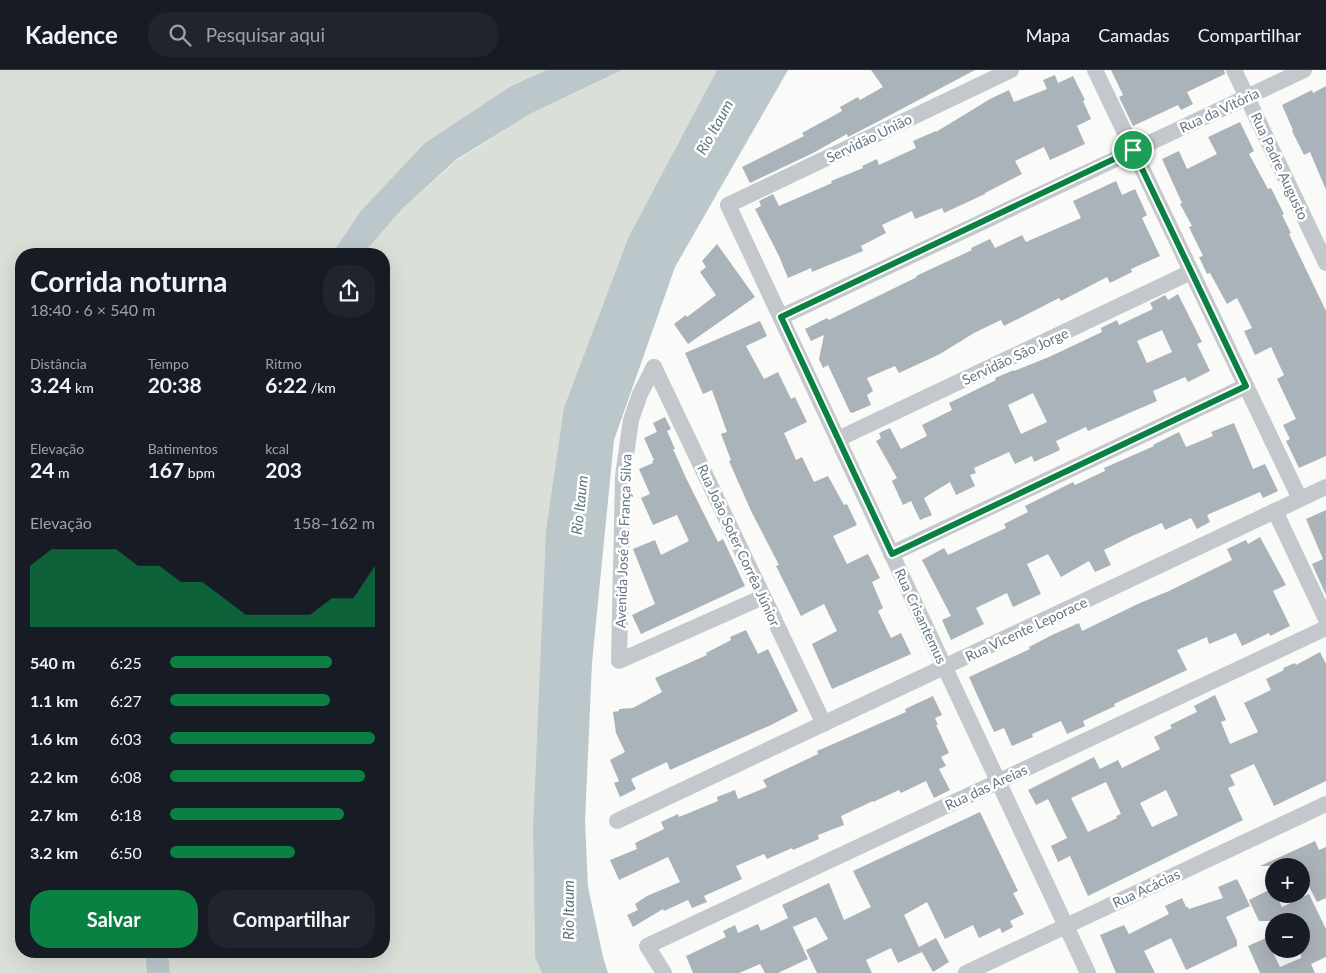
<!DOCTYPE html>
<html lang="pt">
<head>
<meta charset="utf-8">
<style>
	body { margin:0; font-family:Lato,sans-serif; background:#20242c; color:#f1f3f6; height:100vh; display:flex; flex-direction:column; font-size:19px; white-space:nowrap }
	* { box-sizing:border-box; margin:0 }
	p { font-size:16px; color:#9ea1a6 }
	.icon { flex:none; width:28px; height:28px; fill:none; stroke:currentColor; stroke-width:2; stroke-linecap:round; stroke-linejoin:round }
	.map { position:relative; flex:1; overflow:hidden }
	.details { position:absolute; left:15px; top:178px; width:375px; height:710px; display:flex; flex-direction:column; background:#171b24; border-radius:20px; box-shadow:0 5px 20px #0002 }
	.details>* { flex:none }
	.buttons { position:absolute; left:1265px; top:788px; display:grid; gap:10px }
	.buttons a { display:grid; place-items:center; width:45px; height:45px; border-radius:50%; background:#171b24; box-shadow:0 5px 20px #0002; font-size:25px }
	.pin { position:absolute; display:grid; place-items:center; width:42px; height:42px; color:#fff; margin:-21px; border:2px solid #fff; border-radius:50%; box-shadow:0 1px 5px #0007 }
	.round { display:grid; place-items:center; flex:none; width:52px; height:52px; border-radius:20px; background:#20242c }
	.headline { display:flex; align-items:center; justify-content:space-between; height:85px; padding:0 15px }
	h1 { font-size:28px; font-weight:700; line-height:38px }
	.figures { display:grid; grid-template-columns:repeat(3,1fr); gap:8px; height:85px; padding:5px 15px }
	.figures div { display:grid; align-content:center }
	.figures b { font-size:21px; font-weight:700 }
	.figures small { font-size:14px; font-weight:400 }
	.figures p { font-size:14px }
	.chart { height:140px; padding:10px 15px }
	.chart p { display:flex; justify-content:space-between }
	.chart svg { width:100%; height:90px; margin-top:5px; fill:#0b8043; opacity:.7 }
	.primary-button { display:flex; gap:10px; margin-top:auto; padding:10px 15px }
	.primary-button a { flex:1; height:58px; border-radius:20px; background:#0b8043; color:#fff; font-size:20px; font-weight:700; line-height:58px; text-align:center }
	.primary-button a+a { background:#20242c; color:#f1f3f6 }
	ul { padding:0 15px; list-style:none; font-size:16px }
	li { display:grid; grid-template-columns:80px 60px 1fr; align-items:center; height:38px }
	li i { height:12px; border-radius:6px; background:#0b8043 }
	header { display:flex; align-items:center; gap:30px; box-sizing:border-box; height:70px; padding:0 25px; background:#171b24; border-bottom:1px solid #363941 }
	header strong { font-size:24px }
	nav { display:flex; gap:28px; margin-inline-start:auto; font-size:18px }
	.search { width:350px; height:45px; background:#20242c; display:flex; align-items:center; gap:12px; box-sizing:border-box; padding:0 18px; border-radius:20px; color:#9ea1a6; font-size:19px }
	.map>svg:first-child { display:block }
	.green { fill:#dadfd7 }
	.water { fill:#bbc7cb }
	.building { fill:#aab3b9; fill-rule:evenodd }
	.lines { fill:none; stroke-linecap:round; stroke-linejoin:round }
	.minor { stroke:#c3c8cc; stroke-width:16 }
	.route-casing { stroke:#fff; stroke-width:10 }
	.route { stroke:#0b8043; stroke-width:6 }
	.labels { text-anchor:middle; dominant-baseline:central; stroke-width:5; stroke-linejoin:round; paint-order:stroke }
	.street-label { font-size:14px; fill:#657683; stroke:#fff }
	.water-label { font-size:15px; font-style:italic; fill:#60757c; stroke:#fff }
</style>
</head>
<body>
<header>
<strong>Kadence</strong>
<div class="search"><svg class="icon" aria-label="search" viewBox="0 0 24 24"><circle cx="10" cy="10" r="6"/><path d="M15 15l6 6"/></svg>Pesquisar aqui</div>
<nav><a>Mapa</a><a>Camadas</a><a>Compartilhar</a></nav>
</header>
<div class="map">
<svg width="1326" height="903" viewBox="0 0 1326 903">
	<rect width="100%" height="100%" fill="#fafaf8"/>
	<g class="green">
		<path d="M0,0H546L511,16L360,142L332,184H21V881H145L147,903H0Z"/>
		<path d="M622,0H717L629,166L533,760L535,888L542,903H170L168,881H384V184H363L402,139L457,90L532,43Z"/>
	</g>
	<g class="water">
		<path d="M546,0H622L532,43L457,89L402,139L363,184H332L360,142L425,73L511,16Z"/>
		<path d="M717,0H788L675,197L614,370L592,593L585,752L588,817L603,887L608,903H542L535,888L533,760L546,461L564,338L629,166Z"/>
		<path d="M145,881H168L170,903H147Z"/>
	</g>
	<g class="building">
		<path d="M871,0H975L879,51L848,67L847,64L813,83L750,113L742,97L804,66L802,63L842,41L840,37L858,27L860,30L883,17Z"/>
		<path d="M1111,0H1224L1225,4L1187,22L1193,34L1181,40L1178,35L1133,56L1119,27L1123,25Z"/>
		<path d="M1055,5L1058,13L1073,6L1085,30L1083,31L1091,49L1077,56L1085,74L1050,90L1044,77L1015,91L1022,104L985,123V124L944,143L942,138L915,149L912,141L882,155L886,163L861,176L863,181L812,202L811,198L788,208L779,186L755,139L761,136L759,131L773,124L779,136L832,113L831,111L863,98L862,96L877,89L879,95L916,78L913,71L936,61V62L990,29L1009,20L1014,32L1047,19L1043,10Z"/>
		<path d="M1326,16V120L1310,82L1304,85L1292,61L1293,60L1282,35L1312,20L1313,23Z"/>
		<path d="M1240,52L1254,81L1249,84L1268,119L1271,118L1284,144L1282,145L1291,163L1289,164L1326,241V386L1299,398L1286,371L1290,369L1283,355L1296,349L1277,309L1284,305L1271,277L1255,285L1244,261L1252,258L1237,228L1227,234L1210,203L1207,204L1199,187L1203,186L1189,157L1192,156L1180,134L1182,133L1162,89L1179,81L1187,99L1217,84L1208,67Z"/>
		<path d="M1116,111L1122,125L1135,119L1147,145L1142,148L1160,186L1131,199L1132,202L1110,213L1107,207L1061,231L1059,228L1004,256L1001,250L974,263L940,284L899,303L895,296L867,308L873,321L867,325L871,335L852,343L850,342L828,295L823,298L819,289L824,265L811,271L805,259L827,248L829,250L917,207L916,206L972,180L971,178L990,169L995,178L1022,165L1026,172L1081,148L1073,131Z"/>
		<path d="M717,174L755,227L688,274L674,254L686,245L687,247L716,225L700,202L706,197L702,191Z"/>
		<path d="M1178,224L1202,272L1197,274L1210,301L1188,312L1185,307L1153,321L1157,331L1088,361L1086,357L1056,371L1060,380L1034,392L1032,386L1015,394L1009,382L974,398L976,403L970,405L975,416L956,425L950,412L924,428L932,445L920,450L911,431L903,435L892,411L897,408L876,371L881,368L879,363L890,358L901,379L927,366L922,355L952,340L949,333L996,310L995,308L1014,300V301L1049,287L1102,262L1101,258L1117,250L1119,255L1153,239L1150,233L1165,225L1168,230ZM1162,260L1172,282L1147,293L1137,271ZM1033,323L1047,352L1021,364L1008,335Z"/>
		<path d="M760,251L767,266L746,276L764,309L778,302L791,329L795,327L807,352L784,363L796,390L802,387L814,412L828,406L844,435L847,434L857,455L833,466L847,494L868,484L880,508L872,512L883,538L878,541L891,568L901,563L911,584L832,619L812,574L837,561L824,534L801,546L776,496L779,495L751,441L729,391L731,390L721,364L727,362L712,320L703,324L685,283Z"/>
		<path d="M665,347L671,359L667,361L675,379H673L686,408L718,472L723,469L745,516L641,564L632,545L655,534L633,479L655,470L661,485L689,471L677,445L653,455L641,428L650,424L639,399L653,393L652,391L654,390L644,368L657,362L653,353Z"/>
		<path d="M1234,353L1253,399L1265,394L1278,421L1263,428L1260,422L1207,445L1210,452L1197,459L1191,448L1165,460L1162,453L1132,466L1104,480L1111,495L1095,502L1089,491L1061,507L1048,484L1027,494L1041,524L1013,537L1007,523L976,538L984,554L951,570L942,550L951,546L922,490L944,478L948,485L1006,458L1004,454L1028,442L1025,436L1073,412L1075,415L1105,401L1104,398L1154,376L1153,375L1179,362L1186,377L1213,366L1211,362Z"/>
		<path d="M1326,440V525L1312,494L1323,489L1306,449Z"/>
		<path d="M1260,467L1286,515L1273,521L1290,556L1270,566L1269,563L1242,576L1236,563L1209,574L1207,567L1177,580L1187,600L1114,634L1115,636L1083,651L1085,656L1067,664L1061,651L1032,664L1033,667L1012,676L1004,658L994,662L969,607L1030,579L1029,577L1052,565L1079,553L1082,561L1140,533L1169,521L1232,490L1227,479L1246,470L1248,474Z"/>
		<path d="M746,560L758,584L768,579L798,641L771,655L670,700L667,692L631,709L636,719L620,727L614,713L619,711L610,690L625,682L616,663L613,642L619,641V639L633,638L662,622L655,608L707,585L706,583L731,570L730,567Z"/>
		<path d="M1320,582L1326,594V711L1274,736L1254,694L1230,705L1235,715L1228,718L1243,750L1088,826L1070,786L1058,792L1051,776L1067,768L1048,729L1036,735L1028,720L1094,687L1100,699L1118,690L1122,698L1160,679L1154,667L1172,658L1170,655L1197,642L1194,636L1215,625L1226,650L1221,652L1230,674L1258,662L1244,633L1271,620L1266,609L1284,600L1283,598L1295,593L1296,595ZM1106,712L1121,744L1116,746L1117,748L1088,762L1071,728ZM1166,720L1178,745L1152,757L1140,733Z"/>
		<path d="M933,626L942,645L935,648L938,655H936L949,683L941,687L946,696L939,699L950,720L934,728L926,711L901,723L899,720L873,732V731L841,746L844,755L818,765L819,769L793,780L792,778L767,789L764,784L736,796L742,809L704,826L707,832L692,838L688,830L664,841L663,839L633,857L627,845L638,840L635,834L647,826L680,812L668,787L619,810L610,790L637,779L635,773L664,759L661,752L678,744L679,747L718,731L717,727L735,720L738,729L767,717L763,710L818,684L817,681L906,642L905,639Z"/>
		<path d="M980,742L1018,821L1013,823L1024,844L1010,851L1013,857L1002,863L1000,858L979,868L973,855L945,869L927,832L904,845L919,877L936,868L949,892L933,902L922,882L898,893L891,878L866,890L872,903H817L806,880L828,869L816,847L793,857L789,849L808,889L778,903H765L760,894L739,903H693L686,886L726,867L723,861L735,855L738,863L758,854L761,861L788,848L782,835L829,813L844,850L871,837L853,801Z"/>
		<path d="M1315,771L1319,780L1326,777V828L1317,832L1301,801V796H1260Z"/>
		<path d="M1237,809L1250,836L1226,847L1237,871V876L1186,900L1171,868L1144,881L1155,903H1116L1100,865L1124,855L1129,864L1169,844L1165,836L1182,828L1186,837H1188L1189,839L1223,828L1218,817Z"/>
		<path d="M1273,818L1274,824H1276L1282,837L1309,824L1326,859V887L1311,894L1315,903H1260L1248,876L1266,868L1280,897L1301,888V853L1305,851H1296L1295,849L1289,851H1259L1249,830Z"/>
	</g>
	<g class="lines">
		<g class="minor">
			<path d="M1011,0L728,135L1088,903"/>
			<path d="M1095,0L1300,429"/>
			<path d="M1234,0L1326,193"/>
			<path d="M781,247L1304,0"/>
			<path d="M654,297L640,324L631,350L623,406L619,591L763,527"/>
			<path d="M654,297L824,654"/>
			<path d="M838,369L1191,202"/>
			<path d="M1275,441L1326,549"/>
			<path d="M891,484L1246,316"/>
			<path d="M617,751L1326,417"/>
			<path d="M664,903L647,876L1326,558"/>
			<path d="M966,903L1326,734"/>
		</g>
	</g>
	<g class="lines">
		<g class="route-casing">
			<path id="route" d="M1133,80L1246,316L892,484L781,247Z"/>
		</g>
		<use href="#route" class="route"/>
	</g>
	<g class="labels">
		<g class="street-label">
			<text transform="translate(1219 40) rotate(-25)">Rua da Vitória</text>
			<text transform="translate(869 68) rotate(-26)">Servidão União</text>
			<text transform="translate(1280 96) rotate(65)">Rua Padre Augusto</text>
			<text transform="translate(1015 286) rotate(-25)">Servidão São Jorge</text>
			<text transform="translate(623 471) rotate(-88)">Avenida José de França Silva</text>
			<text transform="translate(739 475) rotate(65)">Rua João Soter Corrêa Júnior</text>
			<text transform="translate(921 546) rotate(65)">Rua Crisantemus</text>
			<text transform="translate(1026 559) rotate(-25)">Rua Vicente Leporace</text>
			<text transform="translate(986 717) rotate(-25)">Rua das Areias</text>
			<text transform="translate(1146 818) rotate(-25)">Rua Acácias</text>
		</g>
		<g class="water-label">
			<text transform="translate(714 57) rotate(-61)">Rio Itaum</text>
			<text transform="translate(579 435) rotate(-84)">Rio Itaum</text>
			<text transform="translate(568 840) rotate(-90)">Rio Itaum</text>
		</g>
	</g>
</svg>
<div class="buttons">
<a>+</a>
<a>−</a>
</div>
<div class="pin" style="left:1133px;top:80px;background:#1e9e55"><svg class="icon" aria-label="arrive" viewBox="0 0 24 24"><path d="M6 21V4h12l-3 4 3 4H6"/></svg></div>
<section class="details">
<div class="headline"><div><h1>Corrida noturna</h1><p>18:40 · 6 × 540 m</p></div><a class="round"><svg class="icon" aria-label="share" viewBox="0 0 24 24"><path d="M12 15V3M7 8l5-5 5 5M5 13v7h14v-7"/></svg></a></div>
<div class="figures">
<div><p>Distância</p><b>3.24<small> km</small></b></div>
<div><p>Tempo</p><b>20:38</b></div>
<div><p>Ritmo</p><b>6:22<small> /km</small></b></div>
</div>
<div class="figures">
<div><p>Elevação</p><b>24<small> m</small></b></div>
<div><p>Batimentos</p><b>167<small> bpm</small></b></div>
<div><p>kcal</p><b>203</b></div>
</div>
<div class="chart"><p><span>Elevação</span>158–162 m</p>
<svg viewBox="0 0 160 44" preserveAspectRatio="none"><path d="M0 44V14L10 6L20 6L30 6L40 6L50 14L60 14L70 22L80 22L90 30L100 38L110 38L120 38L130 38L140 30L150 30L160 14V44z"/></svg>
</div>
<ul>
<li><b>540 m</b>6:25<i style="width:79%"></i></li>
<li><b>1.1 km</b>6:27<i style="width:78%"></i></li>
<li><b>1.6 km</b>6:03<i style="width:100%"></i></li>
<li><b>2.2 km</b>6:08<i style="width:95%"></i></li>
<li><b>2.7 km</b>6:18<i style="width:85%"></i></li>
<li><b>3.2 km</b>6:50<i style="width:61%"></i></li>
</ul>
<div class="primary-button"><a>Salvar</a><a>Compartilhar</a></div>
</section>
</div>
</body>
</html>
